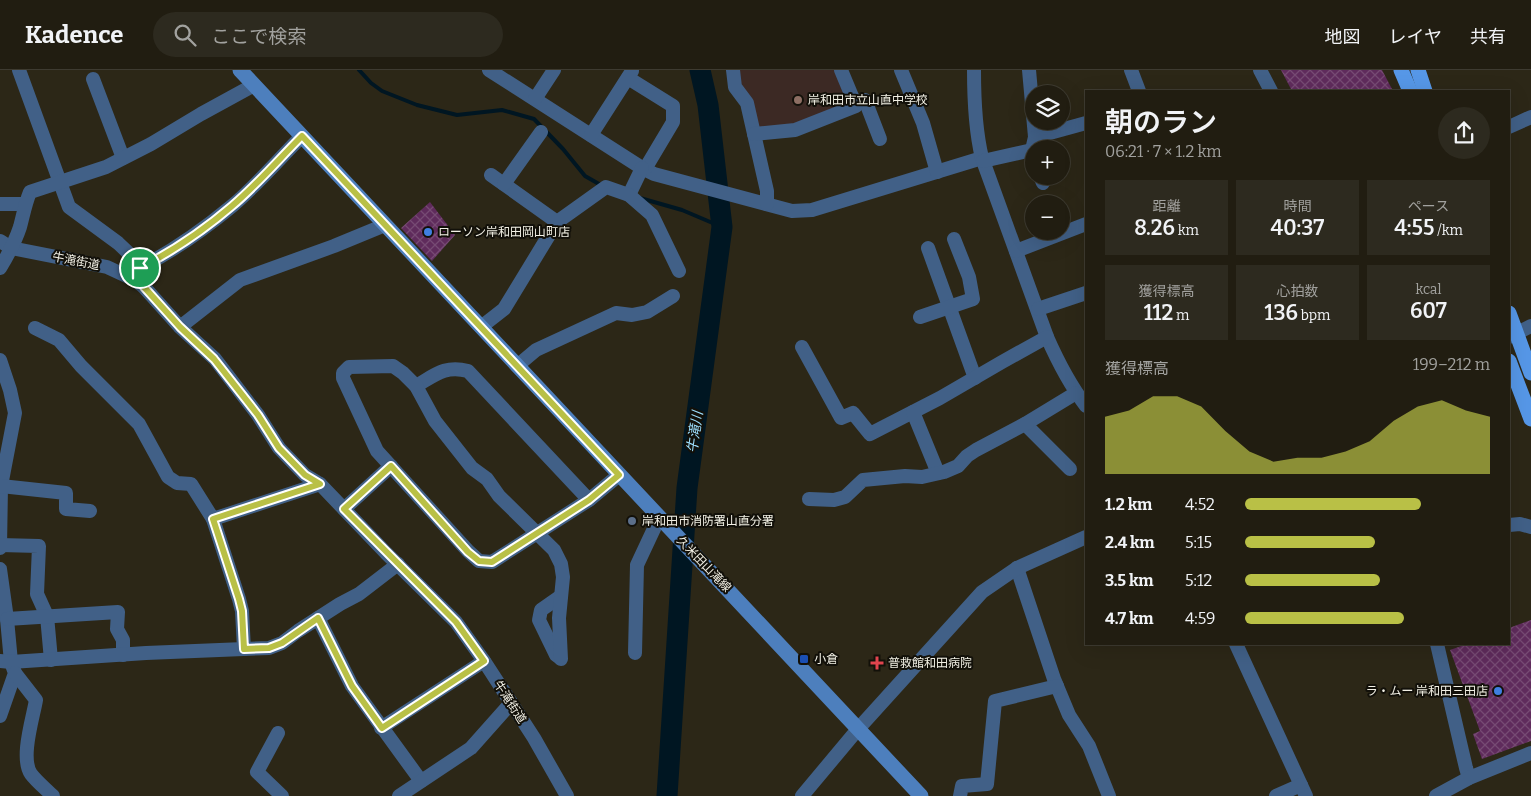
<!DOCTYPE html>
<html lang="ja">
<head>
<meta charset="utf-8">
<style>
	body { margin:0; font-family:Bitter,"Noto Sans JP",serif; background:#2d2a1f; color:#f1f3f6; height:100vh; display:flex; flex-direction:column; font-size:19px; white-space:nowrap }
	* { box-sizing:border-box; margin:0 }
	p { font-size:16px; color:#a2a29f }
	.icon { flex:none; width:28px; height:28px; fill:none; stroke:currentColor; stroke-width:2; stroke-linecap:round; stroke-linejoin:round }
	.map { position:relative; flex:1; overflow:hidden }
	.sheet { position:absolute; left:1085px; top:20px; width:425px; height:555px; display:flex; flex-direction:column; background:#211d11; border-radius:0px; box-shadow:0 5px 20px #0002,0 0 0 1px #3e3b31 }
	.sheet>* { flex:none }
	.tools { position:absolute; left:1025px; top:15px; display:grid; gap:10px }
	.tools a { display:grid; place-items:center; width:45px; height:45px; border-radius:50%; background:#211d11; box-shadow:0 5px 20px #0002,0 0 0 1px #3e3b31; font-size:25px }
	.pin { position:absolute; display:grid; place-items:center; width:42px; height:42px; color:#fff; margin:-21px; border:2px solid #fff; border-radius:50%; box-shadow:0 1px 5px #0007 }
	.round { display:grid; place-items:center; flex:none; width:52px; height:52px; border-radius:26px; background:#2d2a1f }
	.head { display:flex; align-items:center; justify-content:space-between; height:85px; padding:0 20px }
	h1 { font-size:28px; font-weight:600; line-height:38px }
	.stats { display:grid; grid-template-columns:repeat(3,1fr); gap:8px; height:85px; padding:5px 20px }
	.stats div { display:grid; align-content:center; border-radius:0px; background:#2d2a1f; text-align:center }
	.stats b { font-size:21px; font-weight:600 }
	.stats small { font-size:14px; font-weight:400 }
	.stats p { font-size:14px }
	.chart { height:140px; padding:10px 20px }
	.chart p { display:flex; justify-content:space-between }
	.chart svg { width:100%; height:90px; margin-top:5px; fill:#b9c046; opacity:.7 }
	ul { padding:0 20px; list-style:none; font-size:16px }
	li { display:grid; grid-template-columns:80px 60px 1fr; align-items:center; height:38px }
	li i { height:12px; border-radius:6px; background:#b9c046 }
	header { display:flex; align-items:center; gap:30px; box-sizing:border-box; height:70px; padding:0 25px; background:#211d11; border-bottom:1px solid #3e3b31 }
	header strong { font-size:24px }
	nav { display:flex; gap:28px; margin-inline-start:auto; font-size:18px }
	.search { width:350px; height:45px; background:#2d2a1f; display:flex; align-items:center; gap:12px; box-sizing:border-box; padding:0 18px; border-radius:28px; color:#a2a29f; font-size:19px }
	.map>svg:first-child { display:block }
	.education { fill:#3c2924 }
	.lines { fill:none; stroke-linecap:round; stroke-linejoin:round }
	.stream { stroke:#001622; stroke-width:4 }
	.river { stroke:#001622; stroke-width:21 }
	.building { fill:url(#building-cross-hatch) }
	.street { stroke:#416087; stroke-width:14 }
	.secondary { stroke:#4d7fbd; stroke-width:15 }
	.primary { stroke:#5697e7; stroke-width:15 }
	.route-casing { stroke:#fff; stroke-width:10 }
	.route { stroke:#b9c046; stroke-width:6 }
	.education-dot { fill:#8d6e63; stroke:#121009; stroke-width:2 }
	.shop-dot { fill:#3f7fe0; stroke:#121009; stroke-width:2 }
	.service-dot { fill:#5c6f8a; stroke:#121009; stroke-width:2 }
	.transit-dot { fill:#1a4fb4; stroke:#121009; stroke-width:2 }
	.health-dot { fill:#e0444e; stroke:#121009; stroke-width:2 }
	.labels { text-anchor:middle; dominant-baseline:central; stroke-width:4; stroke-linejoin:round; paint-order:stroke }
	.poi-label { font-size:12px; fill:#f2f0e5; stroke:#121009; text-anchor:start }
	.street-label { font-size:12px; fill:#f2f0e5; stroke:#121009 }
	.water-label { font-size:14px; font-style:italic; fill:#9cdefd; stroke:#121009 }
</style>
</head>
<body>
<header>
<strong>Kadence</strong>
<div class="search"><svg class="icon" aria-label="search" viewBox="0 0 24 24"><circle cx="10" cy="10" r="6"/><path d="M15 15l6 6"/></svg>ここで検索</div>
<nav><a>地図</a><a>レイヤ</a><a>共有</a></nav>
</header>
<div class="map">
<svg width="1531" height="726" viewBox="0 0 1531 726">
	<defs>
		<pattern id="building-cross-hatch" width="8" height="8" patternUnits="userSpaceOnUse" patternTransform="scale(1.25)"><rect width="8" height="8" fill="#5f2b5c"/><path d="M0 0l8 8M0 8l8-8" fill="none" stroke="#764a73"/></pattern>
	</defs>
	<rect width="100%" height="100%" fill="#2c2717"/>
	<path class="education" d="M736,0H837L849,27L847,34L799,56L762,59L758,56L739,13Z"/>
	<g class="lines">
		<g class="stream">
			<path d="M359,0L371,13L382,21L417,35L457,45L502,40L534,49L563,79L585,106L599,114"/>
			<path d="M640,128L682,140L722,157"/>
		</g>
		<path class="river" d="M667,726L687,418L722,157L708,35L700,0"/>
	</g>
	<g class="building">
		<path d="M1281,0H1382L1393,21H1292Z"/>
		<path d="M430,132L455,165L432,191L401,158Z"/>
		<path d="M1531,550V671L1482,689L1473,664L1480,661L1450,580L1467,574H1509V558Z"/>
	</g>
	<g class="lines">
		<g class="street">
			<path d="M19,0L69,137L118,173L138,192L144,217"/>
			<path d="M489,0L642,98L654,104L792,141L812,140L982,88"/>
			<path d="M733,0L735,17L747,33L767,121V134"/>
			<path d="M901,0L923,53L937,102"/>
			<path d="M974,0C974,30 975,59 982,88L1047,267C1058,292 1070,315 1086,336"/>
			<path d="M1029,0L1035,67"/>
			<path d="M1131,0L1139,21"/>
			<path d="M1260,0L1271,21"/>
			<path d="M628,8L673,36V52L645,99"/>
			<path d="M93,9L123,88"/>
			<path d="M535,29L554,0"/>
			<path d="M855,33L865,30L880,69"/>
			<path d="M1509,57L1531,47"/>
			<path d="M754,64L795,60L856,36L841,0"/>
			<path d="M591,65L632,1"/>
			<path d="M1034,87L1032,80L1035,67L1086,53"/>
			<path d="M983,91L1032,80"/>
			<path d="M491,105L557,152"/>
			<path d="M1040,106L1043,113"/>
			<path d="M504,114L541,62"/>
			<path d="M629,125L642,98"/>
			<path d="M0,134H25"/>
			<path d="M0,171L11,178L107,197L135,210L144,217L180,257L215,289L258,345L279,378L305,405L320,414L386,483L456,552L484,591L534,668L567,726"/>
			<path d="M928,178L975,308"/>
			<path d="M1016,181L1086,154"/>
			<path d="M0,198C8,185 15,172 20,157C23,146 25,134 30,122L106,97L151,74L201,44L254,15"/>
			<path d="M140,198C173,181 203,160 232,136C257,115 279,89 302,66"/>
			<path d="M1038,239L1086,223"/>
			<path d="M920,247L973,229L969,207L954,169"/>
			<path d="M180,257L240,210L334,176L385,155"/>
			<path d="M481,257L504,239L557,152L606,117L629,125L652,145L679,201"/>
			<path d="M35,258L59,270L81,296L139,354L168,407L177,413L191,414L213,449L320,414"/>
			<path d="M1509,267L1531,256"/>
			<path d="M802,277L841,348L853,343L870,364L940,328L1002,292L1047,267"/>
			<path d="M0,290L10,320L15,343L1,416L0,478"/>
			<path d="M517,296L536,280L616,243L632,245L647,242L673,226"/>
			<path d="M416,316C435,305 445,295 468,301L589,430"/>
			<path d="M913,342L938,403"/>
			<path d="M1025,354L1070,399"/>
			<path d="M1,416L66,423V439L90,441"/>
			<path d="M809,429L834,430L845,427L863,410L905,406L922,407L944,402L958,396L967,386L976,380L1025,354L1076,323"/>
			<path d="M344,439L391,396"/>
			<path d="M213,449L239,529L242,541L244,579"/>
			<path d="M1509,455L1520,454L1531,457"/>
			<path d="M0,475L39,476L37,524L47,546L51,590"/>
			<path d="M1017,498L1054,609L1069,645L1089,676L1109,726"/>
			<path d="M0,499L7,549L11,592L15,603L0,646"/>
			<path d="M318,548L352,616L421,711"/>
			<path d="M7,549L118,542L117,559L123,570V585"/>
			<path d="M1236,574L1306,726"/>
			<path d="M1437,574L1466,698L1469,708"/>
			<path d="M635,583L637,495L659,448"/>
			<path d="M560,588L556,585L539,550L541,540L561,526"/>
			<path d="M561,589L559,548L563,507L561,494L554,480L499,426L487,409L472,398L435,351L416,316L403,303L393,296L349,297L343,303V308L377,381L468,481L479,491L492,492L589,430L619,405"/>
			<path d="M0,591L11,592L146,583L269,578L282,573L298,561L340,534L359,524L398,494"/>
			<path d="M15,603L36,630C33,648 20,688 31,704C37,712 46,719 53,726"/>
			<path d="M381,658L484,591"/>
			<path d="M278,663L257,702L282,726"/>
			<path d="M399,726L471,678L511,633"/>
			<path d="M802,726L858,659L982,522L1017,498L1086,467"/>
			<path d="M960,726L962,716L987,714L995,631L1057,616"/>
			<path d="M1276,726L1301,715"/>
			<path d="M1436,726L1469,708L1531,683"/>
		</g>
		<path class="secondary" d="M240,0L921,726"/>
		<g class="primary">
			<path d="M1401,0L1410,21"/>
			<path d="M1418,0L1425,21"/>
			<path d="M1509,243L1531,303"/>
			<path d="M1509,291L1531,349"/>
		</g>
	</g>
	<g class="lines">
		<g class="route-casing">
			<path id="route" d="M302,66L619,405L589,430L492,492L479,491L468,482L391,396L344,439L456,552L484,591L382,658L352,616L318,548L282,573L269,578L244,579L242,541L239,529L213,449L320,414L305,405L279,378L258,345L214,289L180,257L144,217L140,198C173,181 204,160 232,136C257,115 279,89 302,66Z"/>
		</g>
		<use href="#route" class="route"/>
	</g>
	<circle class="education-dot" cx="798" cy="30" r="5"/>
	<g class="shop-dot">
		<circle cx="428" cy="162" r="5"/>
		<circle cx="1498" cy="621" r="5"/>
	</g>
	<circle class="service-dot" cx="632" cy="451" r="5"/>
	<rect class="transit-dot" x="799" y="584" width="10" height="10" rx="2.5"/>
	<path class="health-dot" d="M874.5 585.5h5v5h5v5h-5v5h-5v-5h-5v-5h5z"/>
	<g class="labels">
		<g class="poi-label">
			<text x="808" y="30">岸和田市立山直中学校</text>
			<text x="438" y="162">ローソン岸和田岡山町店</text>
			<text x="642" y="451">岸和田市消防署山直分署</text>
			<text x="814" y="589">小倉</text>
			<text x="888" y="593">普救館和田病院</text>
			<text x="1488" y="621" text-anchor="end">ラ・ムー 岸和田三田店</text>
		</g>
		<g class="street-label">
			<text transform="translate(76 191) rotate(11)">牛滝街道</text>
			<text transform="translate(704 494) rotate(46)">久米田山滝線</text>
			<text transform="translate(510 632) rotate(57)">牛滝街道</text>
		</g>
		<g class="water-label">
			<text transform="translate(695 362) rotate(-82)">牛滝川</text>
		</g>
	</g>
</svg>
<div class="tools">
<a><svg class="icon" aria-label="layers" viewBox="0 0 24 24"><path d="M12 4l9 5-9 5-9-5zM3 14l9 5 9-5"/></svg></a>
<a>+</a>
<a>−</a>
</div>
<div class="pin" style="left:140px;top:198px;background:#1e9e55"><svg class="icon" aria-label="arrive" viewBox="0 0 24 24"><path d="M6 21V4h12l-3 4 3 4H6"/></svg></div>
<section class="sheet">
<div class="head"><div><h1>朝のラン</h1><p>06:21 · 7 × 1.2 km</p></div><a class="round"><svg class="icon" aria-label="share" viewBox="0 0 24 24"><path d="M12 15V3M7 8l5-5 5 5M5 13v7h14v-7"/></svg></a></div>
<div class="stats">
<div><p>距離</p><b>8.26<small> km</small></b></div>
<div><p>時間</p><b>40:37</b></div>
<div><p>ペース</p><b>4:55<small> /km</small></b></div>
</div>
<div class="stats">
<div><p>獲得標高</p><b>112<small> m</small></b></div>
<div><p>心拍数</p><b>136<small> bpm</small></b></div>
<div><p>kcal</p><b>607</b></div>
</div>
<div class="chart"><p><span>獲得標高</span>199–212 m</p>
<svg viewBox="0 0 160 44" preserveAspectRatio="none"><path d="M0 44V16L10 13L20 6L30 6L40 11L50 23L60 33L70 38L80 36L90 36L100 33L110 28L120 18L130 11L140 8L150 13L160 16V44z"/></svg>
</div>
<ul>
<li><b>1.2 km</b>4:52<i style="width:72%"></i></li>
<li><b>2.4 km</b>5:15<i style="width:53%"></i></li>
<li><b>3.5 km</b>5:12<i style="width:55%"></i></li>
<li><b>4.7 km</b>4:59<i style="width:65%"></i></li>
</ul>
</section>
</div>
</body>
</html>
